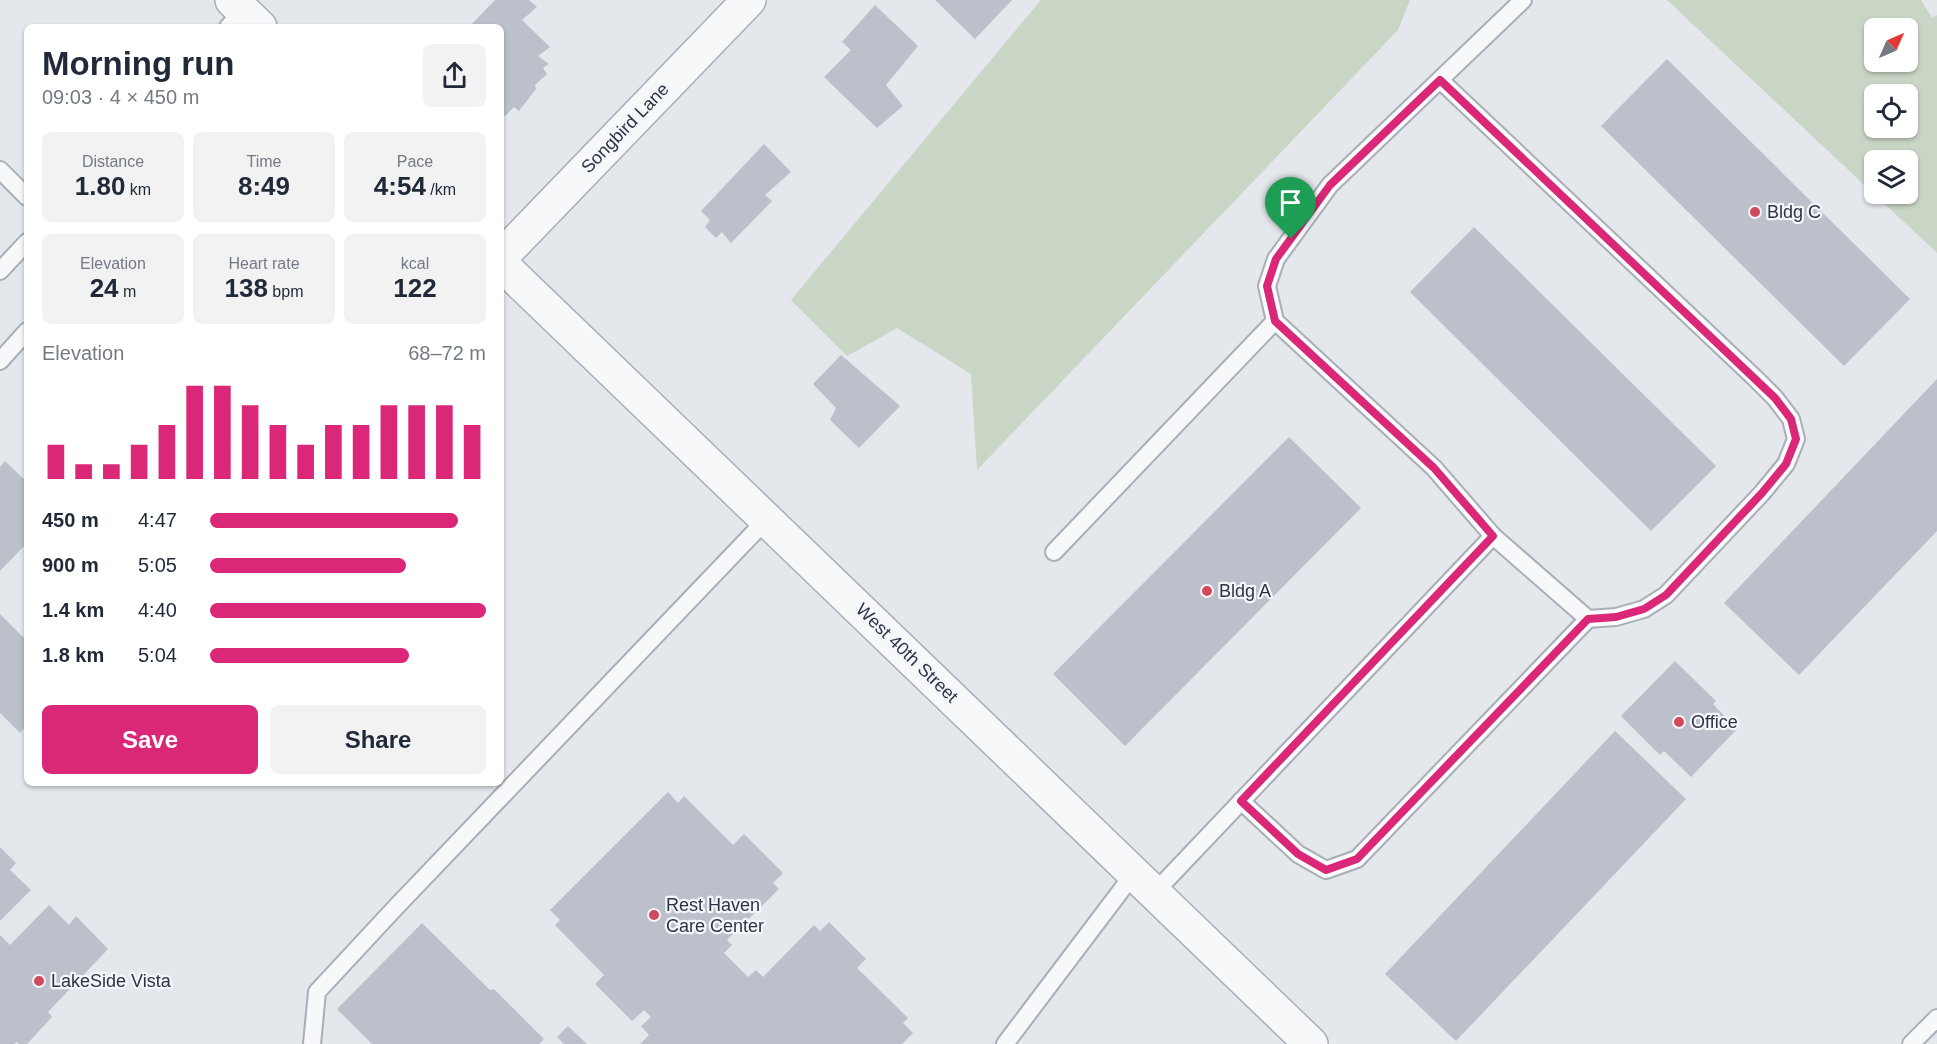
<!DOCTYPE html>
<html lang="en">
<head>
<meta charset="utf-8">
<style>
	body { margin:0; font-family:Arial,sans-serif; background:#f2f2f3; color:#1f2937; height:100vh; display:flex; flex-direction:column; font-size:22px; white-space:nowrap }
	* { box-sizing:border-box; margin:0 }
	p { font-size:20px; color:#747a83 }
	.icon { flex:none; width:33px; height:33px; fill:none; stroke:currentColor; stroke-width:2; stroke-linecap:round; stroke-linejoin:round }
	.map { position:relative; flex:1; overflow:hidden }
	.drawer { position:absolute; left:24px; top:24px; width:480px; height:762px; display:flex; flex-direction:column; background:#fff; border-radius:9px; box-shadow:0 2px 4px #0004 }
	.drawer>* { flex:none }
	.needle { width:39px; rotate:45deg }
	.tools { position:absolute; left:1864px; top:18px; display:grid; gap:12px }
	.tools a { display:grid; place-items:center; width:54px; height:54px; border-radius:9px; background:#fff; box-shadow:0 2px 4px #0004; font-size:30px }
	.pin { position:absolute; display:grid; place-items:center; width:51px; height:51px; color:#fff; margin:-62px -26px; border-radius:50% 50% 50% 0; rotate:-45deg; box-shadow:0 0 6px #0007 }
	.pin .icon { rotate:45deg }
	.round { display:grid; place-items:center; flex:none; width:63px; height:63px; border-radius:9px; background:#f2f2f3 }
	.headline { display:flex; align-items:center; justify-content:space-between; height:102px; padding:0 18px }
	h1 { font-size:33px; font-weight:600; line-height:45px }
	.figures { display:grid; grid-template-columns:repeat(3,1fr); gap:9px; height:102px; padding:6px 18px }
	.figures div { display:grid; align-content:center; border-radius:9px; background:#f2f2f3; text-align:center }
	.figures b { font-size:26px; font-weight:600 }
	.figures small { font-size:16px; font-weight:400 }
	.figures p { font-size:16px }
	.chart { height:168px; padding:12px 18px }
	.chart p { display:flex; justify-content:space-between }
	.chart svg { width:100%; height:108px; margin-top:6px; stroke:#db2777; stroke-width:6 }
	.primary-button { display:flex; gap:12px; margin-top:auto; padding:12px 18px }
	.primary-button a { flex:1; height:69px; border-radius:9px; background:#db2777; color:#fff; font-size:24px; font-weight:600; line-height:69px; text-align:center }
	.primary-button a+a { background:#f2f2f3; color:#1f2937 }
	ul { padding:0 18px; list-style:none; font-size:20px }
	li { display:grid; grid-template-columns:96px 72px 1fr; align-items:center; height:45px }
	li i { height:15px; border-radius:8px; background:#db2777 }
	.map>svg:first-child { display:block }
	.green { fill:#c9d6c5; fill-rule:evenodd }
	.building { fill:#bbc0ca }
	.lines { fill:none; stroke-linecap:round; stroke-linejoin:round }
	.service-casing { stroke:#a9aeb7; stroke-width:20 }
	.minor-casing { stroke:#a9aeb7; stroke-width:36 }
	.tertiary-casing { stroke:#a9aeb7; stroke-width:36 }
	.service { stroke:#f7f8fa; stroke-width:16 }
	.minor { stroke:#f7f8fa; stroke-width:33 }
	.tertiary { stroke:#f7f8fa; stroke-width:33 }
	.route-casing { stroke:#fff; stroke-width:12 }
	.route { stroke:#db2777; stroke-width:8 }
	.poi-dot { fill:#d1495b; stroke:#f4f6f9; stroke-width:2 }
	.labels { text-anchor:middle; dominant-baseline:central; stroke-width:4.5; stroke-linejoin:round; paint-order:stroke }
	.street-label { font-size:18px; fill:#2b3445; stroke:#f4f6f9 }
	.poi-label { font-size:18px; fill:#2b3445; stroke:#f4f6f9; text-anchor:start }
</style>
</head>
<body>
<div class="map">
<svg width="1937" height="1044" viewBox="0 0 1937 1044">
	<rect width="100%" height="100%" fill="#e4e7ec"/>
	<g class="green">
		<path d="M1041,0H1410L1398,30L977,470L971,374L897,328L847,356L791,300Z"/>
		<path d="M1667,0H1921L1932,18L1937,15V253ZM1875,28H1908V62H1875ZM1875,94H1908V128H1875ZM1875,160H1908V194H1875Z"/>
	</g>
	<g class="building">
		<path d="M495,0H529L537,7L522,20L550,47L538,56L549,64L543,68L547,74L535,85L536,89L519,111L514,107L505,116L501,112V27H469Z"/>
		<path d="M935,0H1012L975,39Z"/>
		<path d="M875,5L918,46L886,85L903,106L877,128L824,77L851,50L842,42Z"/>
		<path d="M1667,59L1910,299L1844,366L1601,126Z"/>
		<path d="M764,144L791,172L765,195L772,201L731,243L722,232L716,238L705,227L710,220L701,211Z"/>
		<path d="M1474,227L1716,466L1651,531L1410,292Z"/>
		<path d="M841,355L900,406L859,448L830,420L836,408L813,384Z"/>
		<path d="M1937,379V531L1799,675L1724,603Z"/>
		<path d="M1289,437L1361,508L1125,746L1053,674Z"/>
		<path d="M5,461L27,482V543L0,571V467Z"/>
		<path d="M0,614L27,641V725L20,733L0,713Z"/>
		<path d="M1675,661L1716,701L1713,704L1737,729L1691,777L1664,751L1660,755L1621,716Z"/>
		<path d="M1615,731L1686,799L1456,1041L1385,974Z"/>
		<path d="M668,792L678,803L684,796L733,845L744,834L783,873L773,883L779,889L727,940L732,945L724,953L748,977L756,970L763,977L814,925L820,931L829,922L866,959L857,968L908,1018L903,1023L913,1033L902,1044H640L649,1035L641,1026L651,1017L644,1010L632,1021L595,984L604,975L555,925L560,920L550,910Z"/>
		<path d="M0,847L16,863L10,870L31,890L0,921Z"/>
		<path d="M49,905L69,925L76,916L108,949L48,1012L52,1017L27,1044H19L17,1042L14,1044H0V935L10,945Z"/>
		<path d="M422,923L490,990L494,989L544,1039L539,1044H372L337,1009Z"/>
		<path d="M568,1026L587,1044H564L557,1037Z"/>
	</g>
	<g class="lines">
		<g class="service-casing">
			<g id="service">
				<path d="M228,27L243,11"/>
				<path d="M1440,80L1755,378L1775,398L1791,419L1796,439L1786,464L1762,493L1666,595L1644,609L1616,617L1588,619L1493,536L1434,468L1275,321L1267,286L1276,259L1330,185L1523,0"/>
				<path d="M0,170L27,197"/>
				<path d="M0,271L27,242"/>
				<path d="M0,361L27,331"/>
				<path d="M1054,552L1275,321"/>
				<path d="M1241,801L1298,854L1326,870L1357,859L1588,619"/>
				<path d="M1155,892L1493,536"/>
				<path d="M312,1044L317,992L396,907L767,519"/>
				<path d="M1005,1044L1135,872"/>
				<path d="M1911,1044L1937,1018"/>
			</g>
		</g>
		<g class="minor-casing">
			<path id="minor" d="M501,257L749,0"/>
		</g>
		<g class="tertiary-casing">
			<g id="tertiary">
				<path d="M232,0L260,27"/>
				<path d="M501,264L1311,1044"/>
			</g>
		</g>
		<use href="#service" class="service"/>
		<use href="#minor" class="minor"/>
		<use href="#tertiary" class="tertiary"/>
	</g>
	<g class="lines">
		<g class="route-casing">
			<path id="route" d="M1440,80L1775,398L1791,419L1796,439L1786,464L1762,493L1666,595L1644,609L1616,617L1588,619L1357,859L1326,870L1298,854L1241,801L1493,536L1434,468L1275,321L1267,286L1276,259L1330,185Z"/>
		</g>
		<use href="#route" class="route"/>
	</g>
	<g class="poi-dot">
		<circle cx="1755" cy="212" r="6"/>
		<circle cx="1207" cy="591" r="6"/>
		<circle cx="1679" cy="722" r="6"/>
		<circle cx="654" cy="915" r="6"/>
		<circle cx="39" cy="981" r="6"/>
	</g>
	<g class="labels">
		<g class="street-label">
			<text transform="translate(625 128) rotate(-46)">Songbird Lane</text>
			<text transform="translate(907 653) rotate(44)">West 40th Street</text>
		</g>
		<g class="poi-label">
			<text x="1767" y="212">Bldg C</text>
			<text x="1219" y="591">Bldg A</text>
			<text x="1691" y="722">Office</text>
			<text x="666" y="905">Rest Haven<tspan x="666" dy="21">Care Center</tspan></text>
			<text x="51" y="981">LakeSide Vista</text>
		</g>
	</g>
</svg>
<div class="tools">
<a><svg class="needle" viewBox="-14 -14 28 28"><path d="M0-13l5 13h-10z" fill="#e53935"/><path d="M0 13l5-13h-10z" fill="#747a83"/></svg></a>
<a><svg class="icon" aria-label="locate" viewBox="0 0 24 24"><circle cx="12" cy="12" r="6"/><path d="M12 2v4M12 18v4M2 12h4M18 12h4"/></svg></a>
<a><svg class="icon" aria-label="layers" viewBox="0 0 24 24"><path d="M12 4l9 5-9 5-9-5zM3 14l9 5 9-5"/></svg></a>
</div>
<div class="pin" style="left:1291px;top:239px;background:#1e9e55"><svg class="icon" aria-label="arrive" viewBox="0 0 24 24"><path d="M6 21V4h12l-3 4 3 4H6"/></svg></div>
<section class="drawer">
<div class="headline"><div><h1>Morning run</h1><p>09:03 · 4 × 450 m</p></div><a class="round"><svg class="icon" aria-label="share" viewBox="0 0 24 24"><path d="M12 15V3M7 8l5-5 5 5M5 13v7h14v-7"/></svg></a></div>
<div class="figures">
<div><p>Distance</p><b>1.80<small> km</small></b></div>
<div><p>Time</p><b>8:49</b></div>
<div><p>Pace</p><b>4:54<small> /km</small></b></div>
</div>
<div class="figures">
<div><p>Elevation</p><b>24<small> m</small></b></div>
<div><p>Heart rate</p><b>138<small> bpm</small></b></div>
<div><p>kcal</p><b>122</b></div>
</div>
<div class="chart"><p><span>Elevation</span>68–72 m</p>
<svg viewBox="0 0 160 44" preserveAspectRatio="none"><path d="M5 44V30M15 44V38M25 44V38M35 44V30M45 44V22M55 44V6M65 44V6M75 44V14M85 44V22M95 44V30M105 44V22M115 44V22M125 44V14M135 44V14M145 44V14M155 44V22"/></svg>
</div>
<ul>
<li><b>450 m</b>4:47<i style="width:90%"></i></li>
<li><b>900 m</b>5:05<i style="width:71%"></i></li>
<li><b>1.4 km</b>4:40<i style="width:100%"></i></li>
<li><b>1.8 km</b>5:04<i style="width:72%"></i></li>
</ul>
<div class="primary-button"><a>Save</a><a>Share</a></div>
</section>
</div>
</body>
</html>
